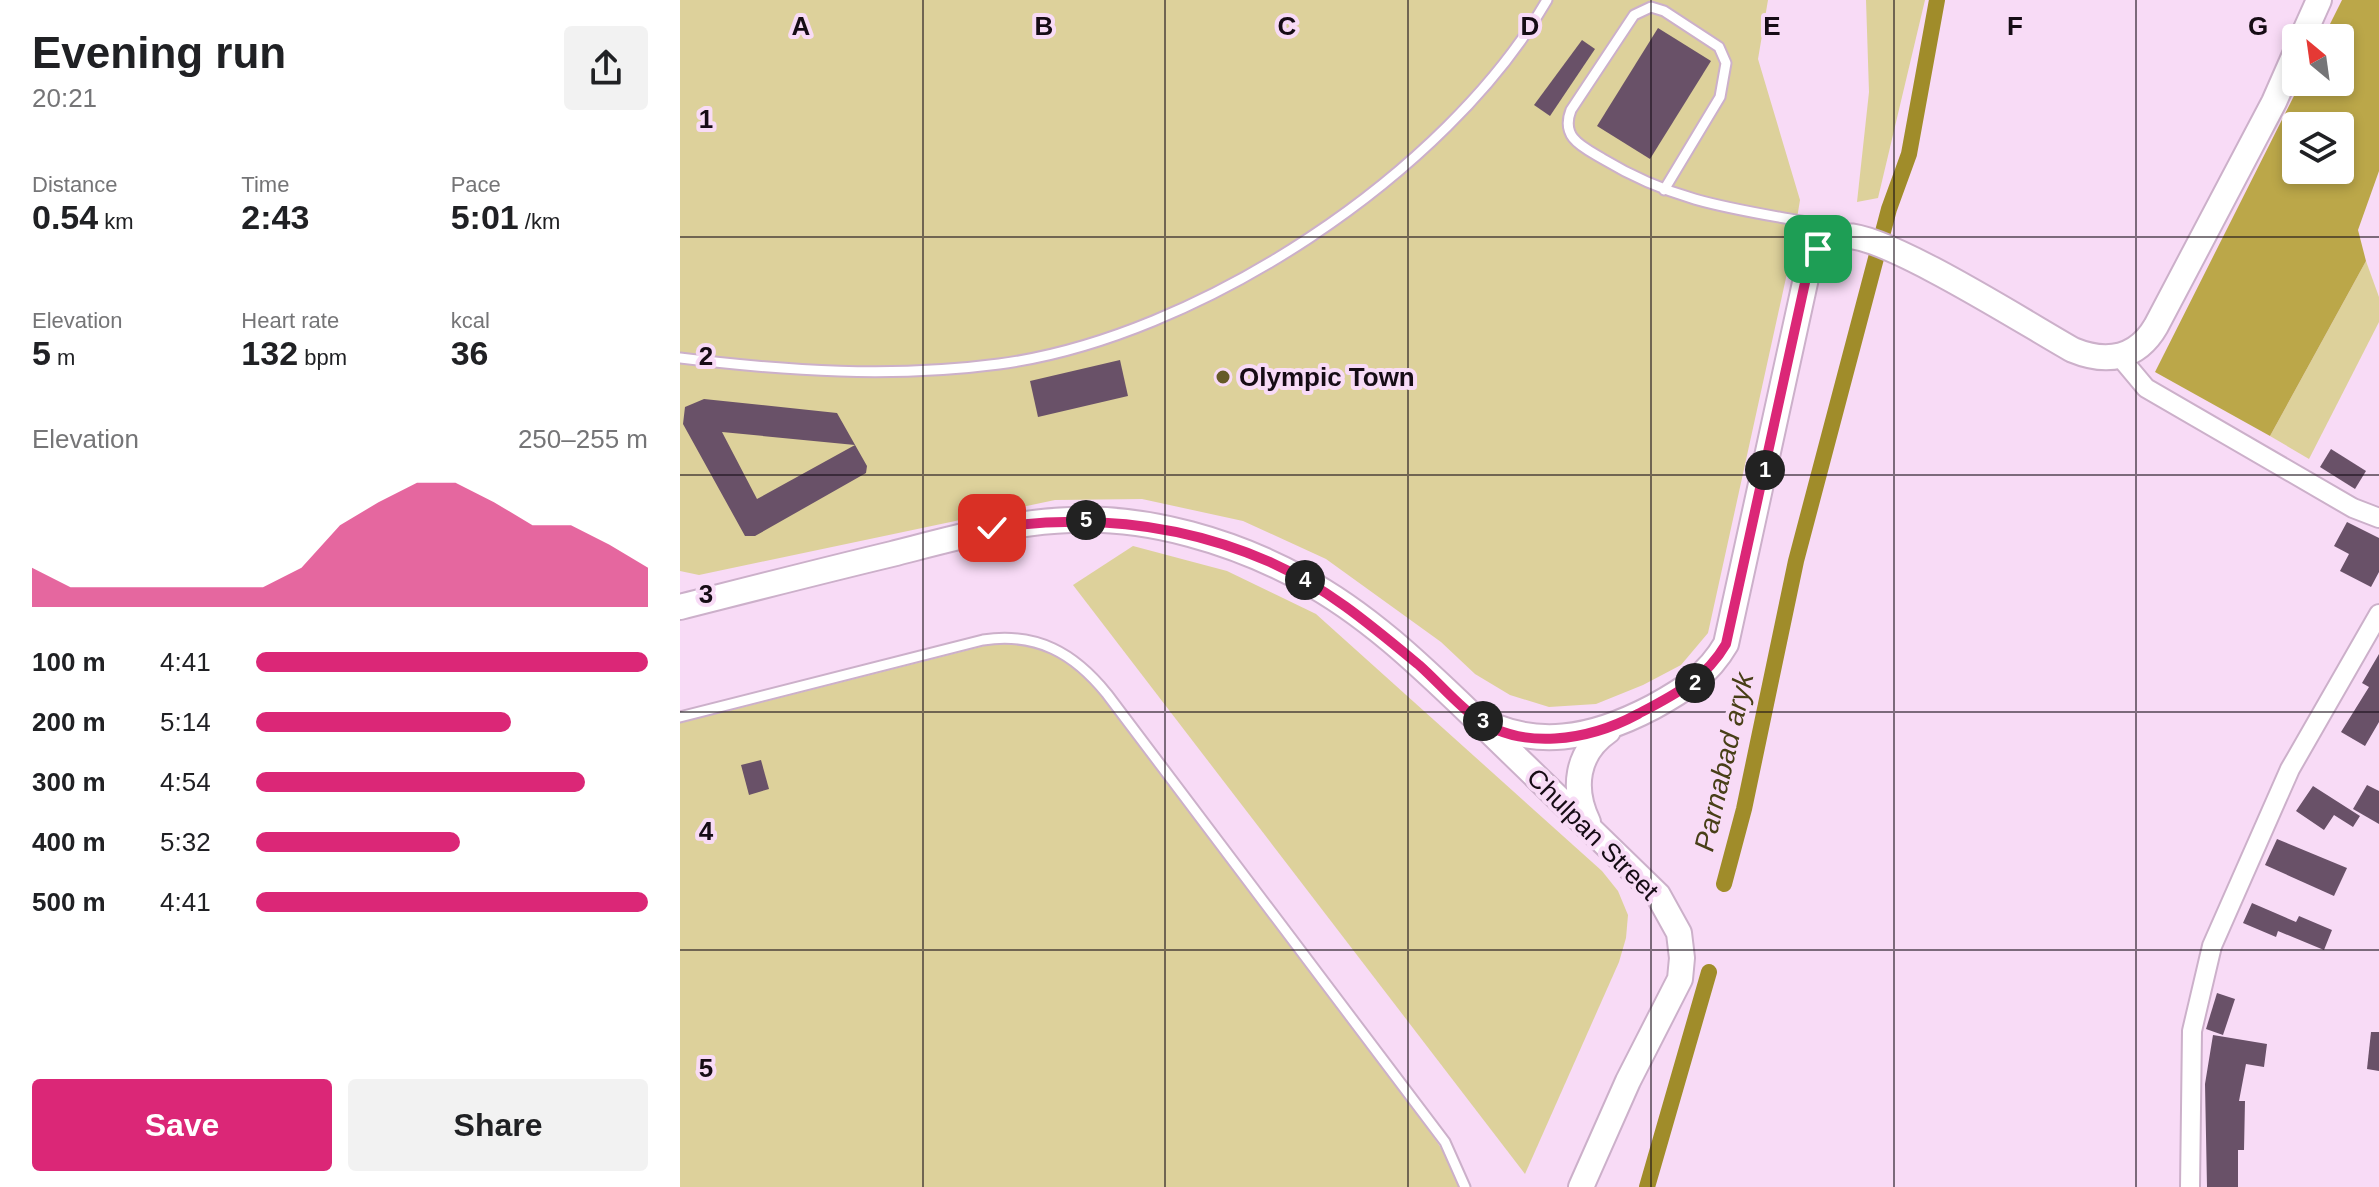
<!DOCTYPE html>
<html lang="en">
<head>
<meta charset="utf-8">
<style>
	body { margin:0; font-family:Helvetica,sans-serif; background:#f2f2f2; color:#202124; height:100vh; display:flex; flex-direction:column; font-size:30px; white-space:nowrap }
	* { box-sizing:border-box; margin:0 }
	p { font-size:26px; color:#757577 }
	.icon { flex:none; width:44px; height:44px; fill:none; stroke:currentColor; stroke-width:2; stroke-linecap:round; stroke-linejoin:round }
	.map { position:relative; flex:1; overflow:hidden }
	.side { display:flex; flex-direction:column; background:#fff; width:680px }
	.side>* { flex:none }
	.needle { width:52px; rotate:331deg }
	.buttons { position:absolute; left:1602px; top:24px; display:grid; gap:16px }
	.buttons a { display:grid; place-items:center; width:72px; height:72px; border-radius:8px; background:#fff; box-shadow:0 4px 12px #0003; font-size:40px }
	.pin { position:absolute; display:grid; place-items:center; width:68px; height:68px; color:#fff; margin:-34px; border-radius:16px; box-shadow:0 4px 12px #0006 }
	.km { position:absolute; width:40px; height:40px; margin:-20px; border-radius:50%; background:#222; color:#fff; font-size:22px; line-height:40px; text-align:center }
	.round { display:grid; place-items:center; flex:none; width:84px; height:84px; border-radius:8px; background:#f2f2f2 }
	.summary { display:flex; align-items:center; justify-content:space-between; height:136px; padding:0 32px }
	h1 { font-size:44px; font-weight:800; line-height:60px }
	.stats { display:grid; grid-template-columns:repeat(3,1fr); gap:12px; height:136px; padding:8px 32px }
	.stats div { display:grid; align-content:center }
	.stats b { font-size:34px; font-weight:800 }
	.stats small { font-size:22px; font-weight:400 }
	.stats p { font-size:22px }
	.chart { height:224px; padding:16px 32px }
	.chart p { display:flex; justify-content:space-between }
	.chart svg { width:100%; height:144px; margin-top:8px; fill:#db2777; opacity:.7 }
	.primary-button { display:flex; gap:16px; margin-top:auto; padding:16px 32px }
	.primary-button a { flex:1; height:92px; border-radius:8px; background:#db2777; color:#fff; font-size:32px; font-weight:800; line-height:92px; text-align:center }
	.primary-button a+a { background:#f2f2f2; color:#202124 }
	ul { padding:0 32px; list-style:none; font-size:26px }
	li { display:grid; grid-template-columns:128px 96px 1fr; align-items:center; height:60px }
	li i { height:20px; border-radius:10px; background:#db2777 }
	main { display:flex; flex:1; min-height:0 }
	.map>svg:first-child { display:block }
	.green { fill:#ddd19b }
	.forest { fill:#bba749; fill-rule:evenodd }
	.lines { fill:none; stroke-linecap:round; stroke-linejoin:round }
	.canal { stroke:#a08c2a; stroke-width:16 }
	.building { fill:#695168; fill-rule:evenodd }
	.lane-casing { stroke:#ccb0ca; stroke-width:13 }
	.street-casing { stroke:#ccb0ca; stroke-width:22 }
	.secondary-casing { stroke:#ccb0ca; stroke-width:28 }
	.lane { stroke:#fff; stroke-width:9 }
	.street { stroke:#fff; stroke-width:18 }
	.secondary { stroke:#fff; stroke-width:24 }
	.route-casing { stroke:#fff; stroke-width:16 }
	.route { stroke:#db2777; stroke-width:10 }
	.grid { fill:none; stroke:#160c15; stroke-width:2; stroke-opacity:0.55 }
	.poi-dot { fill:#655a27; stroke:#f8dbf6; stroke-width:3 }
	.labels { text-anchor:middle; dominant-baseline:central; stroke-width:8; stroke-linejoin:round; paint-order:stroke }
	.poi-label { font-size:26px; font-weight:bold; fill:#160c15; stroke:#f8dbf6; text-anchor:start }
	.street-label { font-size:26px; fill:#160c15; stroke:#f8dbf6 }
	.water-label { font-size:28px; font-style:italic; fill:#483f17; stroke:#f8dbf6 }
	.grid-label { font-size:26px; text-anchor:middle; font-weight:bold; fill:#160c15; stroke:#f8dbf6; stroke-width:8; stroke-linejoin:round; paint-order:stroke }
</style>
</head>
<body>
<main>
<section class="side">
<div class="summary"><div><h1>Evening run</h1><p>20:21</p></div><a class="round"><svg class="icon" aria-label="share" viewBox="0 0 24 24"><path d="M12 15V3M7 8l5-5 5 5M5 13v7h14v-7"/></svg></a></div>
<div class="stats">
<div><p>Distance</p><b>0.54<small> km</small></b></div>
<div><p>Time</p><b>2:43</b></div>
<div><p>Pace</p><b>5:01<small> /km</small></b></div>
</div>
<div class="stats">
<div><p>Elevation</p><b>5<small> m</small></b></div>
<div><p>Heart rate</p><b>132<small> bpm</small></b></div>
<div><p>kcal</p><b>36</b></div>
</div>
<div class="chart"><p><span>Elevation</span>250–255 m</p>
<svg viewBox="0 0 160 44" preserveAspectRatio="none"><path d="M0 44V32L10 38L20 38L30 38L40 38L50 38L60 38L70 32L80 19L90 12L100 6L110 6L120 12L130 19L140 19L150 25L160 32V44z"/></svg>
</div>
<ul>
<li><b>100 m</b>4:41<i style="width:100%"></i></li>
<li><b>200 m</b>5:14<i style="width:65%"></i></li>
<li><b>300 m</b>4:54<i style="width:84%"></i></li>
<li><b>400 m</b>5:32<i style="width:52%"></i></li>
<li><b>500 m</b>4:41<i style="width:100%"></i></li>
</ul>
<div class="primary-button"><a>Save</a><a>Share</a></div>
</section>
<div class="map">
<svg width="1699" height="1187" viewBox="0 0 1699 1187">
	<rect width="100%" height="100%" fill="#f8dbf6"/>
	<g class="green">
		<path d="M0,0H1088L1078,59L1120,200L1111,255L1028,633L1001,665L963,685L916,704L869,707L830,695L795,674L761,642L646,559L563,521L462,499L375,500L19,575L0,571Z"/>
		<path d="M1186,0H1245L1198,198L1177,202L1189,92Z"/>
		<path d="M1686,261L1699,297V322L1629,459L1590,436Z"/>
		<path d="M453,546L547,571L636,614L922,871L938,891L948,915L946,938L939,962L845,1174L393,585Z"/>
		<path d="M330,642C366,647 392,661 416,688L751,1133L769,1160L779,1187H0V723L308,645Z"/>
	</g>
	<path class="forest" d="M1662,0H1699V171L1678,230L1686,261L1590,436L1475,372L1621,82H1660V38H1643ZM1616,126H1660V170H1616Z"/>
	<g class="lines">
		<g class="canal">
			<path d="M1044,884L1064,809L1116,561L1209,209L1229,154L1257,0"/>
			<path d="M967,1187L1029,972"/>
		</g>
	</g>
	<g class="building">
		<path d="M978,28L1031,61L970,159L917,126Z"/>
		<path d="M902,40L915,49L870,116L854,105Z"/>
		<path d="M440,360L448,396L358,417L350,381Z"/>
		<path d="M24,399L157,413L187,466L186,473L75,536H65L3,424L5,407ZM42,432L175,445L77,499Z"/>
		<path d="M1651,449L1686,471L1675,489L1640,467Z"/>
		<path d="M1667,522L1699,538V572L1691,587L1660,571L1669,554L1654,546Z"/>
		<path d="M1699,654V722L1685,746L1661,732L1689,687L1682,683Z"/>
		<path d="M81,760L89,789L69,795L61,765Z"/>
		<path d="M1687,785L1699,791V824L1673,809Z"/>
		<path d="M1633,786L1680,816L1673,827L1654,815L1644,830L1616,811Z"/>
		<path d="M1597,839L1667,868L1654,896L1585,865Z"/>
		<path d="M1572,903L1616,922L1619,916L1652,930L1644,950L1598,931L1596,937L1563,923Z"/>
		<path d="M1537,993L1555,999L1543,1035L1526,1029Z"/>
		<path d="M1691,1032H1699V1071L1687,1069Z"/>
		<path d="M1533,1035L1587,1044L1584,1067L1566,1064L1559,1101H1565L1564,1150H1558V1187H1527L1525,1084Z"/>
	</g>
	<g class="lines">
		<g class="lane-casing">
			<g id="lane">
				<path d="M984,190L1040,97L1046,63L1039,47L984,11L971,7L954,15L891,110C880,138 903,147 923,159C994,202 1054,209 1133,223L1147,239"/>
				<path d="M0,358C106,371 213,378 319,364C517,338 767,174 867,0"/>
				<path d="M0,717L303,640C357,632 394,653 427,694L765,1142L785,1187"/>
			</g>
		</g>
		<g class="street-casing">
			<g id="street">
				<path d="M1440,357L1466,388L1673,508L1699,518"/>
				<path d="M1510,1187L1512,1031L1532,946L1610,769L1699,614"/>
			</g>
		</g>
		<g class="secondary-casing">
			<g id="secondary">
				<path d="M1622,38L1639,0"/>
				<path d="M0,607C71,589 141,571 212,554C271,539 329,522 390,520C468,516 555,542 622,579C686,613 740,665 792,715C853,752 914,738 973,707C1004,690 1028,675 1046,644L1128,269C1135,252 1146,235 1167,236C1209,236 1350,326 1393,350C1427,364 1457,359 1476,326L1594,102L1616,52"/>
				<path d="M805,727L978,895L999,933L1002,958L1000,979L948,1081L901,1187"/>
				<path d="M908,822C892,789 896,753 928,731"/>
			</g>
		</g>
		<use href="#lane" class="lane"/>
		<use href="#street" class="street"/>
		<use href="#secondary" class="secondary"/>
	</g>
	<g class="lines">
		<g class="route-casing">
			<path id="route" d="M312,528C407,514 501,523 590,562C646,587 692,626 739,665C757,681 773,700 792,715C840,753 910,740 958,714C994,695 1025,680 1046,644L1128,269L1138,249"/>
		</g>
		<use href="#route" class="route"/>
	</g>
	<path class="grid" d="M243,0V1187M485,0V1187M728,0V1187M971,0V1187M1214,0V1187M1456,0V1187M0,237H1699M0,475H1699M0,712H1699M0,950H1699"/>
	<circle class="poi-dot" cx="543" cy="377" r="8"/>
	<g class="labels">
		<g class="poi-label">
			<text x="559" y="377">Olympic Town</text>
		</g>
		<g class="street-label">
			<text transform="translate(913 834) rotate(45)">Chulpan Street</text>
		</g>
		<g class="water-label">
			<text transform="translate(1044 762) rotate(-77)">Parnabad aryk</text>
		</g>
	</g>
	<g class="grid-label">
		<text x="121" y="35">A</text>
		<text x="364" y="35">B</text>
		<text x="607" y="35">C</text>
		<text x="850" y="35">D</text>
		<text x="1092" y="35">E</text>
		<text x="1335" y="35">F</text>
		<text x="1578" y="35">G</text>
		<text x="26" y="128">1</text>
		<text x="26" y="365">2</text>
		<text x="26" y="603">3</text>
		<text x="26" y="840">4</text>
		<text x="26" y="1077">5</text>
	</g>
</svg>
<div class="buttons">
<a><svg class="needle" viewBox="-14 -14 28 28"><path d="M0-13l5 13h-10z" fill="#e53935"/><path d="M0 13l5-13h-10z" fill="#757577"/></svg></a>
<a><svg class="icon" aria-label="layers" viewBox="0 0 24 24"><path d="M12 4l9 5-9 5-9-5zM3 14l9 5 9-5"/></svg></a>
</div>
<div class="pin" style="left:1138px;top:249px;background:#1e9e55"><svg class="icon" aria-label="arrive" viewBox="0 0 24 24"><path d="M6 21V4h12l-3 4 3 4H6"/></svg></div>
<div class="pin" style="left:312px;top:528px;background:#d93025"><svg class="icon" aria-label="check" viewBox="0 0 24 24"><path d="M5 12l5 5 9-10"/></svg></div>
<b class="km" style="left:1085px;top:470px">1</b>
<b class="km" style="left:1015px;top:683px">2</b>
<b class="km" style="left:803px;top:721px">3</b>
<b class="km" style="left:625px;top:580px">4</b>
<b class="km" style="left:406px;top:520px">5</b>
</div>
</main>
</body>
</html>
